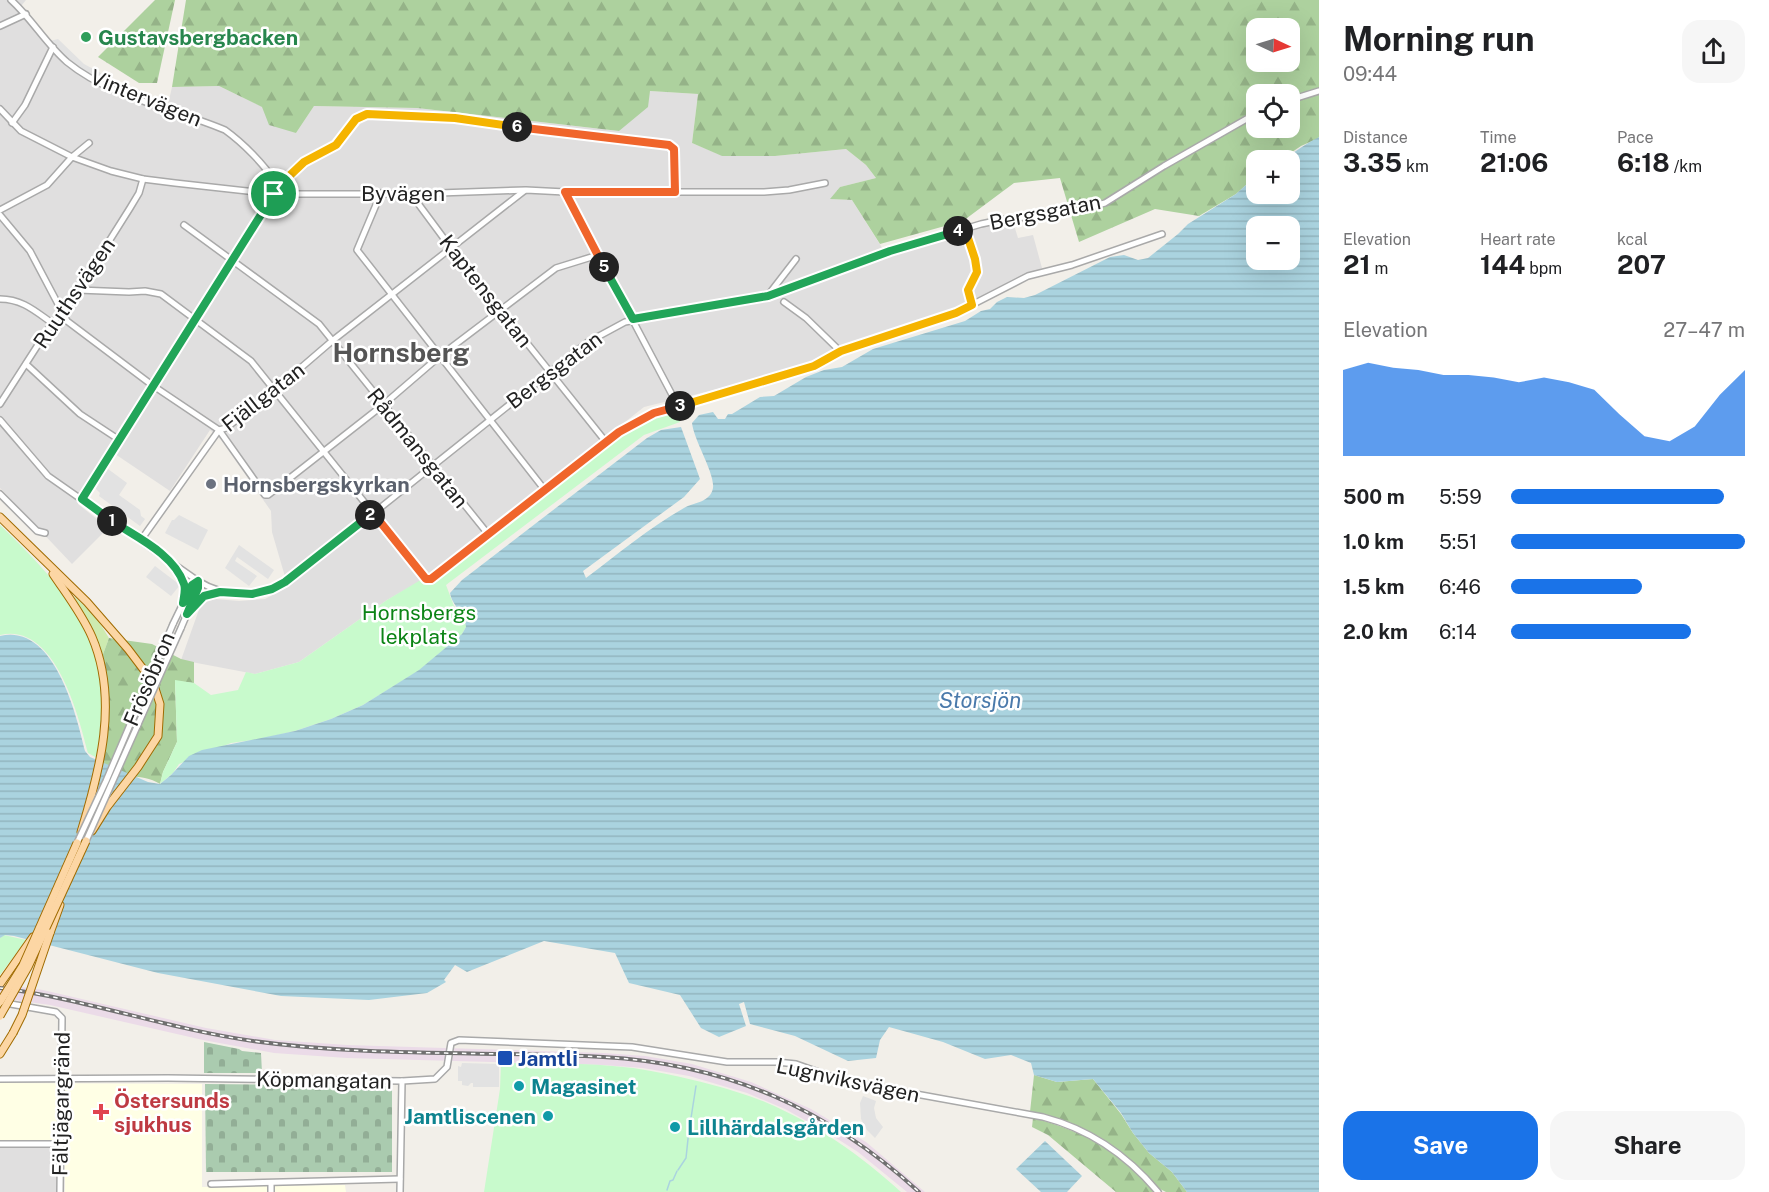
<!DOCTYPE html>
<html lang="en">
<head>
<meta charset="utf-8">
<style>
	body { margin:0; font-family:"Public Sans",sans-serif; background:#f6f6f6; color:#202124; height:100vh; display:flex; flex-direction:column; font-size:22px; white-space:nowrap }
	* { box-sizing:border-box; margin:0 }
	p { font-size:20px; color:#757577 }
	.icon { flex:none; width:33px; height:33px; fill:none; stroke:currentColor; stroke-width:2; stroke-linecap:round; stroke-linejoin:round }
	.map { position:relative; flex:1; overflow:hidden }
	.sheet { display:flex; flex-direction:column; background:#fff; width:450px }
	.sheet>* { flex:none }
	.needle { width:39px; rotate:94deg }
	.fabs { position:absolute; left:1246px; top:18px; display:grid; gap:12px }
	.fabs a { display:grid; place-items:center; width:54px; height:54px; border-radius:12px; background:#fff; box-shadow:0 6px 24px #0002; font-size:30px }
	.pin { position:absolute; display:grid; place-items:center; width:51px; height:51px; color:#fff; margin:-26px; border:3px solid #fff; border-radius:50%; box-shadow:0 2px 6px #0007 }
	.km { position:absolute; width:30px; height:30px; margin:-15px; border-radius:50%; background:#222; color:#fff; font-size:16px; line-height:30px; text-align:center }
	.round { display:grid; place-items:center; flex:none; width:63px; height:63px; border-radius:18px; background:#f6f6f6 }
	.overview { display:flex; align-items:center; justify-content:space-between; height:102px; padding:0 24px }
	h1 { font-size:33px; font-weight:700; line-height:45px }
	.stats { display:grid; grid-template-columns:repeat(3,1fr); gap:9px; height:102px; padding:6px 24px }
	.stats div { display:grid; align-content:center }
	.stats b { font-size:26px; font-weight:700 }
	.stats small { font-size:16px; font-weight:400 }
	.stats p { font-size:16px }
	.chart { height:168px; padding:12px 24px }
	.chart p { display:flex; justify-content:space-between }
	.chart svg { width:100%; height:108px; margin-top:6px; fill:#1a73e8; opacity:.7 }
	.action { display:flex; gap:12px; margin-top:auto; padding:12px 24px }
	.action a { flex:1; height:69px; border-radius:18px; background:#1a73e8; color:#fff; font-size:24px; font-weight:700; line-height:69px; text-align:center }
	.action a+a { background:#f6f6f6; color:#202124 }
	ul { padding:0 24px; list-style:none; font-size:20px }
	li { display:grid; grid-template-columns:96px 72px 1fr; align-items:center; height:45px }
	li i { height:15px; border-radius:8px; background:#1a73e8 }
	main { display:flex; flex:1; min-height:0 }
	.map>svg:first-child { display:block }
	.residential { fill:#e0dfdf }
	.education { fill:#ffffe5 }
	.railway { fill:#ebdbe8 }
	.grass { fill:#cdebb0 }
	.forest { fill:url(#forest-firs); fill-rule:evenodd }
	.cemetery { fill:url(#cemetery-stones) }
	.park { fill:#c8facc }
	.parking { fill:#e2e2e2 }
	.water { fill:url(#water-rules); fill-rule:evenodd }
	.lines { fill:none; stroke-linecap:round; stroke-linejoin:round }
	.stream { stroke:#aad3df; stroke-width:1.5 }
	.minor-casing { stroke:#a9a9a9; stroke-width:8 }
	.major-casing { stroke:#a06b00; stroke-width:9 }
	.minor { stroke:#fff; stroke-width:5 }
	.major { stroke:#fcd6a4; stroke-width:7 }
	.rail-casing { stroke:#707070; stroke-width:4 }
	.rail { stroke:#fff; stroke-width:1.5; stroke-dasharray:4.5; stroke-linecap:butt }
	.minor-bridge-casing { stroke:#a9a9a9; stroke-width:8; stroke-linecap:butt }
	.major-bridge-casing { stroke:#a06b00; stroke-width:9; stroke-linecap:butt }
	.minor-bridge { stroke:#fff; stroke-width:5 }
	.major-bridge { stroke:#fcd6a4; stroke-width:7 }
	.split-1-casing { stroke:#fff; stroke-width:12 }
	.split-2-casing { stroke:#fff; stroke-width:12 }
	.split-3-casing { stroke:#fff; stroke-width:12 }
	.split-4-casing { stroke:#fff; stroke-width:12 }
	.split-5-casing { stroke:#fff; stroke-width:12 }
	.split-6-casing { stroke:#fff; stroke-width:12 }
	.split-7-casing { stroke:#fff; stroke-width:12 }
	.split-1 { stroke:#22a559; stroke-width:8 }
	.split-2 { stroke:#22a559; stroke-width:8 }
	.split-3 { stroke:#f0652b; stroke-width:8 }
	.split-4 { stroke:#f5b400; stroke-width:8 }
	.split-5 { stroke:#22a559; stroke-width:8 }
	.split-6 { stroke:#f0652b; stroke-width:8 }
	.split-7 { stroke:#f5b400; stroke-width:8 }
	.leisure-dot { fill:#2e9e5b; stroke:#fff; stroke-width:2 }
	.worship-dot { fill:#6b7280; stroke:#fff; stroke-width:2 }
	.transit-dot { fill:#1a4fb4; stroke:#fff; stroke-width:2 }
	.culture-dot { fill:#0f9aa8; stroke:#fff; stroke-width:2 }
	.health-dot { fill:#e0444e; stroke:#fff; stroke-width:2 }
	.labels { text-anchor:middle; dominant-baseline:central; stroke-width:5; stroke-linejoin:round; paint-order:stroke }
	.leisure-label { font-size:21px; font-weight:bold; fill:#27864d; stroke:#fff; text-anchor:start }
	.street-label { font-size:21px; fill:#222; stroke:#fff }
	.worship-label { font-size:21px; font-weight:bold; fill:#5b616d; stroke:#fff; text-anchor:start }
	.park-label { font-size:21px; fill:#0c8416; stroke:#fff }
	.transit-label { font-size:21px; font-weight:bold; fill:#164399; stroke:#fff; text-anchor:start }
	.culture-label { font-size:21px; font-weight:bold; fill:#0d838f; stroke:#fff; text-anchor:start }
	.health-label { font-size:21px; font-weight:bold; fill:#be3a42; stroke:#fff; text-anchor:start }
	.water-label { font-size:22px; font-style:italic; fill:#4a7aab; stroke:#fff }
	.district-label { font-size:27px; font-weight:bold; fill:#555; stroke:#fff }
</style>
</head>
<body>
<main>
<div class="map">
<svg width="1319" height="1192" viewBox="0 0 1319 1192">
	<defs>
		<pattern id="forest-firs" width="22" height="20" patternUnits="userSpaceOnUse" patternTransform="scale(1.5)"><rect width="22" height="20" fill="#add19e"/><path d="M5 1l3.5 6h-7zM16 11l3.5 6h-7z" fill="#95b388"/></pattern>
		<pattern id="cemetery-stones" width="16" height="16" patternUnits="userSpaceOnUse" patternTransform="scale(1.5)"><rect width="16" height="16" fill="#aacbaf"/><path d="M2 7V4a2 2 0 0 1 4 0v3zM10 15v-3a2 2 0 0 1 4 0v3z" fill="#92ae96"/></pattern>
		<pattern id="water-rules" width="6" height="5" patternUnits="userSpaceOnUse" patternTransform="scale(1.5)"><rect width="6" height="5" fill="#aad3df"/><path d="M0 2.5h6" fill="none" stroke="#92b5bf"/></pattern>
	</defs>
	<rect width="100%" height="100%" fill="#f2efe9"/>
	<g class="residential">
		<path d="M0,0H26L17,11L84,76L167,109L172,87L219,86L263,107L296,133L314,106L417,108L619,131L650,91L698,94L692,143L723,156H775L846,149L866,165L876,178L840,187L831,199L852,200L886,254L997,223L1013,222L1018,238L1033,235L1042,268L964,304L775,375L644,407L433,574L387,600L299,662L255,674L181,660L201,604L215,599L239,601L265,599L288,587L272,532L271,511L221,440L210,430L170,491L115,454L78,504L108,528L72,564L0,488Z"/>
		<path d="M59,1141V1192H0V1142Z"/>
	</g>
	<path class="education" d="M0,1083L202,1084V1187L345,1185L346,1192H65V1141L0,1142Z"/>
	<path class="railway" d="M0,984L43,990L206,1028L275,1040L347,1045L603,1053L645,1056L692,1064L751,1082L811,1109L866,1142L925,1192H907L858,1152L825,1131L785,1109L747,1093L689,1076L643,1068L603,1065L347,1058L274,1053L203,1040L50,1005L0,998Z"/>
	<path class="grass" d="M74,596L96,617L109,638L102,657Z"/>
	<g class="forest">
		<path d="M155,0H175L157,83H139L98,57Z"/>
		<path d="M186,0H1319V138L1301,146L1280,160H1257V175L1236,194L1199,216L1155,209L1079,242L1060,178L1014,183L963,221L880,244L852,200L830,199L840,187L876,178L866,165L846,149L775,156H722L692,143L698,94L650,91L648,107L619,131L417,108L314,106L296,133L269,125L262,107L219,86L172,87ZM1257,28H1290V62H1257ZM1257,94H1290V128H1257Z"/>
		<path d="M109,638L152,644L181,659L194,662V683L175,681L177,742L163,772L160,784C143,773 119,777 100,778L105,753L109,695L102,657Z"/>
		<path d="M1034,1075L1057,1082L1093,1079L1121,1114L1133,1133L1149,1153L1172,1172L1187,1192H1166L1160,1189C1122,1146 1087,1123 1030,1112Z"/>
		<path d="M1033,1118C1084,1131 1120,1152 1154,1192H1116L1048,1135L1032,1127Z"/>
	</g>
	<g class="cemetery">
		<path d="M204,1042L239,1049L242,1051L261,1053L262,1073H204Z"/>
		<path d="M205,1084L392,1086V1172H206Z"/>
	</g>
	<g class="park">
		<path d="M678,406L677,411L680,422L644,435L446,585L454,606L465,619L466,627L462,634L420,670L363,705L331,719L295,731L260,739L231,743L179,764L173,773L160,784L163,772L177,742L175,680L194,683L211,695L238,690L246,672L255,674L299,662L387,600L429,575L431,578L619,432L646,417Z"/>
		<path d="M0,525C45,569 91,614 101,680C104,705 101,732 97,758L88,753C78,714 55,622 0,635Z"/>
		<path d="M4,935L26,940L0,975V938Z"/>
		<path d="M501,1063C550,1064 602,1062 651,1071C685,1077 733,1089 765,1102C815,1123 862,1156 901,1192H484L500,1089Z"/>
	</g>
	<g class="parking">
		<path d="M58,39L84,64L112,79L140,90L139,95L111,85L82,70L68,59L50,41Z"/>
		<path d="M108,469L127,483L119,495L140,510L141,516L145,519L140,526L99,496L100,493L96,489L97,481L103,471L106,472Z"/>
		<path d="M179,515L208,530L198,550L165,533L172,520H174Z"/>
		<path d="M239,545L274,570L268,579L237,557L235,561L257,576L249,586L225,568Z"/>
		<path d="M155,566L180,585L171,596L146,577Z"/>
		<path d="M462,1063L499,1064V1087H473V1083H471L468,1086L462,1085V1081H458V1066L461,1067Z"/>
		<path d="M863,1096L876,1101L874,1108L876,1118L883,1127L875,1138L867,1130L861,1119L860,1103Z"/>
	</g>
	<g class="water">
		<path d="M1319,137V1192H1187L1172,1172L1149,1153L1133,1133L1121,1113L1093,1079L1057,1082L1034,1075L1031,1063L1011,1055L985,1059L943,1042L889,1027L880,1040L876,1058L848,1061L795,1036L750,1024L744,1002L739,1004L746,1026L719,1037L701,1028L680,995L629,983L615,953L544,941L467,972L455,965L444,980L446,982L427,993L369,1000L281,996L158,973L14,936L5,935L0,938V636C54,623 76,713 85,751L90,757L148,782L160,784L171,775L189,756L202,750L295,731L331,719L363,705L419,670L462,634L466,627C465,613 452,606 450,593L462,580L647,438L661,430L681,427L700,479L684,497L583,571L586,578C618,554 649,528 684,508C694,502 710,503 713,488C715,473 694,441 692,423L699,415L713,412L718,419H725L728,414H732L760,397L774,396L806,377L824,370L842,367L873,349L965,321L981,311L990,309L997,302L1007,297L1024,298L1035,295L1110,257L1124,255L1138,260L1148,258L1178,234L1188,224L1236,194L1257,175V194H1290V160H1282C1294,153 1305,144 1319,137ZM1257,226H1290V260H1257Z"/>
		<path d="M1045,1141L1082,1176L1067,1192H1041L1016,1169Z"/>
	</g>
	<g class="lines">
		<g class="stream">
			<path d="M691,1118L696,1086"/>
			<path d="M678,1170L686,1158L690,1120"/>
			<path d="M667,1190L670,1181L673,1180L677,1171"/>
		</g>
		<g class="minor-casing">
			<g id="minor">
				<path d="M11,0C32,19 46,44 67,62C111,98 173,108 225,130C243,143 264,164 276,183L275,192"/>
				<path d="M0,26L26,14"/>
				<path d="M1290,100L1319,91"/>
				<path d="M0,109L21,131L72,157L111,171L143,179L175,183L274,194H411L526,190L565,192H764L789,190L825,183"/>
				<path d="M12,123L25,105L53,47"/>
				<path d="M565,192L678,406"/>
				<path d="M381,193L357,250L544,489"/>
				<path d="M411,194L451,248L606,442"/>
				<path d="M0,210L47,185L72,157L89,143"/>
				<path d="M0,215L30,251L67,321L152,385L219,430L265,495H268L281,485L383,405L440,356L556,268L598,255"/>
				<path d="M184,225L319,324L488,534"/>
				<path d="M965,229L975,259L977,272L968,290L972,305"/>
				<path d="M78,290L129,292L145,291L161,294L251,361L426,579H431L619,432L638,420L658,411L814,366L841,352L956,313L1028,276L1072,265L1162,234"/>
				<path d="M769,294L796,259"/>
				<path d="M0,299C22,299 35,311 52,323"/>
				<path d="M784,302L806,318L841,352"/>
				<path d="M26,364L80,414L118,439"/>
				<path d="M0,404L52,323L67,308L130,208L139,193L143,179"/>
				<path d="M0,420L48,476L198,581C227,599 262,598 291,579L588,342L625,322L768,296L890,251L981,224L1000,220L1076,211L1105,203L1164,166L1257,113"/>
				<path d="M0,494L37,531L45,533"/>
				<path d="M82,499L274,194L285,180L304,162L336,145L356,119L367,114L455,118L482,123L669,145L676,152L675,192"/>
				<path d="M141,540L219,430L226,428L275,390L332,341L524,191"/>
				<path d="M170,563L183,581L184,598"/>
				<path d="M191,609L204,596L218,592"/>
				<path d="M173,624L192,585L198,581"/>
				<path d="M181,628L198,588V581"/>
				<path d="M5,1003L56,1012L62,1018L60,1192"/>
				<path d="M0,1079L168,1078L402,1081L435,1079L447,1067L451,1043L459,1040L632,1047L727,1062H777L796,1064L844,1081L1043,1117C1089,1129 1128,1156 1158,1192"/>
				<path d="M0,1144H61"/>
				<path d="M271,1183V1192"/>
				<path d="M211,1184L400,1179"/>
				<path d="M400,1192L402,1081"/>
			</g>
		</g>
		<g class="major-casing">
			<g id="major">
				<path d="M0,517L87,602L128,649L153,682L160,704L158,736L138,767L107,807L92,831"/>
				<path d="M53,574C67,595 82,614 92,637C119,700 100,770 81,832"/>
				<path d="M50,933L60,905"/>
				<path d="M0,984L33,937"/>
				<path d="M0,1054L13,1033"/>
			</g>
		</g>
		<use href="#minor" class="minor"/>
		<use href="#major" class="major"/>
		<g class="rail-casing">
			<path id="rail" d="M0,988C86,999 168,1029 253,1041C368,1057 487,1051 603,1057C727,1064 828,1109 919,1192"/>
		</g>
		<use href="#rail" class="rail"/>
		<g class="minor-bridge-casing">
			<g id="minor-bridge">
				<path d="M86,841L181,628"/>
				<path d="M77,843L106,781L173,624"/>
			</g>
		</g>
		<g class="major-bridge-casing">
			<g id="major-bridge">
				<path d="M0,1002L23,965L77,843"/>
				<path d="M0,1016L28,967L86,841"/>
				<path d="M13,1033L22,1015L50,933"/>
			</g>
		</g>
		<use href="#minor-bridge" class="minor-bridge"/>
		<use href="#major-bridge" class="major-bridge"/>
	</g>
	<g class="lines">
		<g class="split-1-casing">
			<path id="split-1" d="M112,521L82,499L274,194"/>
		</g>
		<g class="split-2-casing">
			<path id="split-2" d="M112,521C136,537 174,554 184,584C186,589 184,597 183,603L192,585L198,581V588L187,614L204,596L220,592L252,594L272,589L285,582L370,515"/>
		</g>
		<g class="split-3-casing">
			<path id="split-3" d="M370,515L373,513L426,579H431L619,432L654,413L680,406"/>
		</g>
		<g class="split-4-casing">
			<path id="split-4" d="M680,406L814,366L841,351L956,313L972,305L968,290L977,272L975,259L965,229L958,231"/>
		</g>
		<g class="split-5-casing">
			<path id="split-5" d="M604,267L633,319L768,296L890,251L958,231"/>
		</g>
		<g class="split-6-casing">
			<path id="split-6" d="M517,127L669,145L674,149L675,192H565L604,267"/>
		</g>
		<g class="split-7-casing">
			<path id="split-7" d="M274,194L285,180L304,162L336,145L356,119L367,114L455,118L517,127"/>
		</g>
		<use href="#split-1" class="split-1"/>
		<use href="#split-2" class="split-2"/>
		<use href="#split-3" class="split-3"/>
		<use href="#split-4" class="split-4"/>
		<use href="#split-5" class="split-5"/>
		<use href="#split-6" class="split-6"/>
		<use href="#split-7" class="split-7"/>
	</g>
	<circle class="leisure-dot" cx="86" cy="37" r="6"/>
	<circle class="worship-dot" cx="211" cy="484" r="6"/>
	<rect class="transit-dot" x="497" y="1050" width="16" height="16" rx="3"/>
	<g class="culture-dot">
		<circle cx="519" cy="1086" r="6"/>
		<circle cx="548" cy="1116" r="6"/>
		<circle cx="675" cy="1127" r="6"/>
	</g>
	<path class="health-dot" d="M98 1103h6v6h6v6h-6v6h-6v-6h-6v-6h6z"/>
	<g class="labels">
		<g class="leisure-label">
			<text x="98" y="37">Gustavsbergbacken</text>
		</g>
		<g class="street-label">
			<text transform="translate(146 98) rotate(22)">Vintervägen</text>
			<text x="403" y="193">Byvägen</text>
			<text transform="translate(1045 212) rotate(-11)">Bergsgatan</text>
			<text transform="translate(486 291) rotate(52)">Kaptensgatan</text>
			<text transform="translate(74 293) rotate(-56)">Ruuthsvägen</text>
			<text transform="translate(554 370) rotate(-37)">Bergsgatan</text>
			<text transform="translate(263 397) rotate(-38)">Fjällgatan</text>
			<text transform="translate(418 448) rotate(51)">Rådmansgatan</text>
			<text transform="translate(149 679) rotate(-67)">Frösöbron</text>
			<text transform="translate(324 1080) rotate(1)">Köpmangatan</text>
			<text transform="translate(848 1080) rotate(12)">Lugnviksvägen</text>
			<text transform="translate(61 1104) rotate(-89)">Fältjägargränd</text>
		</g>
		<g class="worship-label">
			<text x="223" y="484">Hornsbergskyrkan</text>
		</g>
		<g class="park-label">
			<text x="419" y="612">Hornsbergs<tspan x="419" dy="24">lekplats</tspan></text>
		</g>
		<g class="transit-label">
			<text x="518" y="1058">Jamtli</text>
		</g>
		<g class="culture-label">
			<text x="531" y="1086">Magasinet</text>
			<text x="536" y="1116" text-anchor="end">Jamtliscenen</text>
			<text x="687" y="1127">Lillhärdalsgården</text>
		</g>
		<g class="health-label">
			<text x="114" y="1100">Östersunds<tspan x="114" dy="24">sjukhus</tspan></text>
		</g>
		<g class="water-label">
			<text x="980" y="700">Storsjön</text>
		</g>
		<g class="district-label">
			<text x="401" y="352">Hornsberg</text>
		</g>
	</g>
</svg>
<div class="fabs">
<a><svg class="needle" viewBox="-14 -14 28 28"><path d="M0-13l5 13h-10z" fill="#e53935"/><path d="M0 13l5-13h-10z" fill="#757577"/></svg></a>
<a><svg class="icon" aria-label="locate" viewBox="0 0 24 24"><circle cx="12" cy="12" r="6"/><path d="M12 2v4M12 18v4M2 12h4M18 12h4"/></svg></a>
<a>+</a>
<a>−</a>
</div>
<div class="pin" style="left:274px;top:194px;background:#1e9e55"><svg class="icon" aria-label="arrive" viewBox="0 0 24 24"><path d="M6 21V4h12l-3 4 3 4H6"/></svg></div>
<b class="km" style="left:112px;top:521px">1</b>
<b class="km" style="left:370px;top:515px">2</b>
<b class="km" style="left:680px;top:406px">3</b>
<b class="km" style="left:958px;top:231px">4</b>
<b class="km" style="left:604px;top:267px">5</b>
<b class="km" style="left:517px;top:127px">6</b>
</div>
<section class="sheet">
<div class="overview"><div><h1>Morning run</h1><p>09:44</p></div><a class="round"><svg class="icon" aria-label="share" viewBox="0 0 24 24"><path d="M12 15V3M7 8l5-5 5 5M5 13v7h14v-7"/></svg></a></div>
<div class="stats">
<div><p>Distance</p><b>3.35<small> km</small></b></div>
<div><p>Time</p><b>21:06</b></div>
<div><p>Pace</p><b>6:18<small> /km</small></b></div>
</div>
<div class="stats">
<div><p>Elevation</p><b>21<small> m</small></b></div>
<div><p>Heart rate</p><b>144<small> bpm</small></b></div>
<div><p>kcal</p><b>207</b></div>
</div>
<div class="chart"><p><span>Elevation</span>27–47 m</p>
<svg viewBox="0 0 160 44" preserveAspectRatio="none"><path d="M0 44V9L10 6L20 8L30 9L40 11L50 11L60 12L70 14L80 12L90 14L100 17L110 27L120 36L130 38L140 32L150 19L160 9V44z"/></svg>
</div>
<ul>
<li><b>500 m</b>5:59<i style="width:91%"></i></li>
<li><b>1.0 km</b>5:51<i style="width:100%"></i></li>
<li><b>1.5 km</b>6:46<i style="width:56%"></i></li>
<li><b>2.0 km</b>6:14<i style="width:77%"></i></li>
</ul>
<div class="action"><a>Save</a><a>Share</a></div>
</section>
</main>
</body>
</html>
